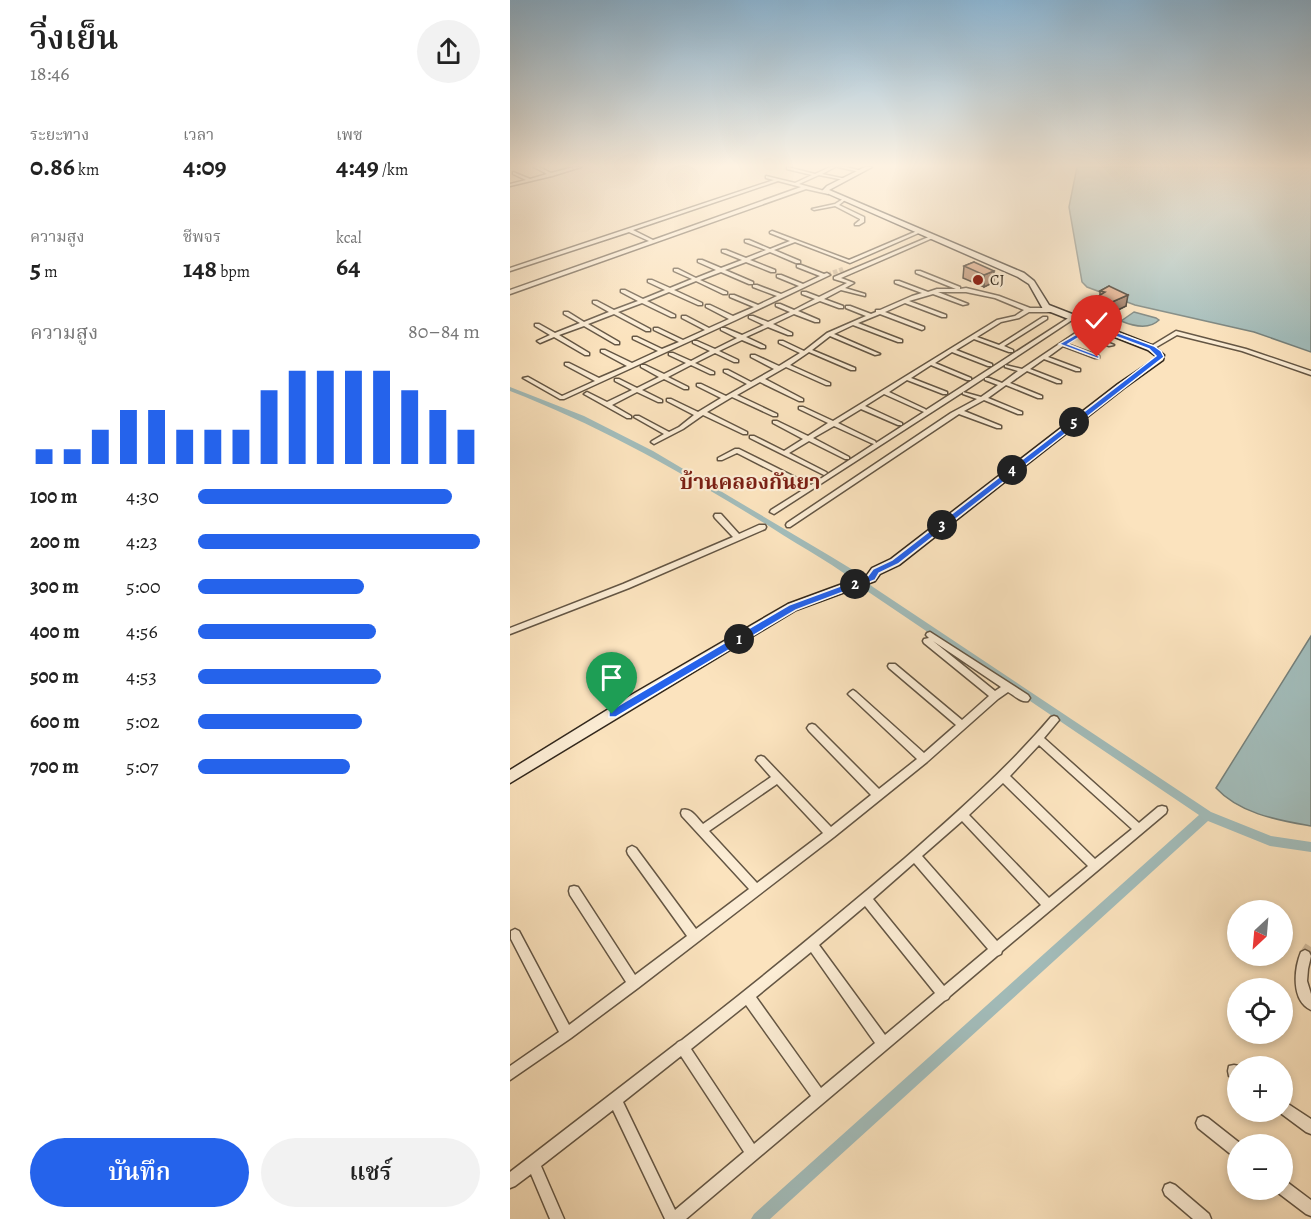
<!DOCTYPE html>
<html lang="th">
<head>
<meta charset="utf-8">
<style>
	body { margin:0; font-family:Alegreya,"Noto Serif Thai",serif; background:#f2f2f2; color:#222; height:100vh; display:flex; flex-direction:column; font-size:22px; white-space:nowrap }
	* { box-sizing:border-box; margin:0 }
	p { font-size:20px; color:#767676 }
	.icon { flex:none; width:33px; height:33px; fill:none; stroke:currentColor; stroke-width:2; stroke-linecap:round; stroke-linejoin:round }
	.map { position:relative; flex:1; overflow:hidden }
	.side { display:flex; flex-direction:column; background:#fff; width:510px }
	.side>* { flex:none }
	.needle { width:39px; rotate:206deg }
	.buttons { position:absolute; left:717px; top:900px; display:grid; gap:12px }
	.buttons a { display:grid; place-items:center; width:66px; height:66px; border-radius:50%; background:#fff; box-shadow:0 3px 9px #0003; font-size:30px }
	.pin { position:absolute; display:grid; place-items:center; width:51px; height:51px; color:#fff; margin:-62px -26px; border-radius:50% 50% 50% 0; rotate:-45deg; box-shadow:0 0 6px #0007 }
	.pin .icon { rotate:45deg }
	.km { position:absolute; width:30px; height:30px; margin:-15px; border-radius:50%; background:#222; color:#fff; font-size:16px; line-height:30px; text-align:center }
	.round { display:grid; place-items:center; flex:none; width:63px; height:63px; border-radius:32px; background:#f2f2f2 }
	.headline { display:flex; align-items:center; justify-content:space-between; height:102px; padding:0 30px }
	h1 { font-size:33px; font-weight:600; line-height:45px }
	.stats { display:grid; grid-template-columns:repeat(3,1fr); gap:9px; height:102px; padding:6px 30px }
	.stats div { display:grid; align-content:center }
	.stats b { font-size:26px; font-weight:600 }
	.stats small { font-size:16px; font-weight:400 }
	.stats p { font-size:16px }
	.chart { height:168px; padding:12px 30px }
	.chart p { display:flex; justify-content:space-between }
	.chart svg { width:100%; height:108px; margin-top:6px; stroke:#2563eb; stroke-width:6 }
	.action { display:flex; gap:12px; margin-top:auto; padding:12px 30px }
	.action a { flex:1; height:69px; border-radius:36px; background:#2563eb; color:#fff; font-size:24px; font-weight:600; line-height:69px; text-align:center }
	.action a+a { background:#f2f2f2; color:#222 }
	ul { padding:0 30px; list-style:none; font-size:20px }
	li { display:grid; grid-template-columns:96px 72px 1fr; align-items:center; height:45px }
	li i { height:15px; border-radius:8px; background:#2563eb }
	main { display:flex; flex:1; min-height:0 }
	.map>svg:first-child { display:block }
	.water { fill:#a2bcba; stroke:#75807b; stroke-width:1.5 }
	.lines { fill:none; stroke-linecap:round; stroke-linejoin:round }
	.canal { fill:#a2bcba; fill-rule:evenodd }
	.street-tunnel-far1 { stroke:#d3bd9e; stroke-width:4.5; stroke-dasharray:4.5 2; stroke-linecap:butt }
	.street-tunnel { stroke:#d3bd9e; stroke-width:13; stroke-dasharray:13 6; stroke-linecap:butt }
	.street-casing { stroke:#645644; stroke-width:3 }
	.secondary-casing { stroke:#31271c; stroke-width:3 }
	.street { fill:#fcedd5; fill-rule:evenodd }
	.secondary { fill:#fcedd5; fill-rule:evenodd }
	.wall { fill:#be8f71; stroke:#31271c; stroke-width:1.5 }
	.shaded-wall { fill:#9b745c; stroke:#31271c; stroke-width:1.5 }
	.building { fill:#dda683; stroke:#31271c; stroke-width:1.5 }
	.route { fill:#2563eb; stroke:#fff; stroke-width:1.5 }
	.poi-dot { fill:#8f2418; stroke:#fcedd5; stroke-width:2 }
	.labels { text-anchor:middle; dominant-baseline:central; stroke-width:4.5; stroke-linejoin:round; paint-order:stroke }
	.far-poi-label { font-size:15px; fill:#31271c; stroke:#fcedd5; text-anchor:start }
	.quarter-label { font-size:21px; font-weight:bold; fill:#7a1f14; stroke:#fcedd5 }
</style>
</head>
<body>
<main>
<section class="side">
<div class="headline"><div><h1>วิ่งเย็น</h1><p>18:46</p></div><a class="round"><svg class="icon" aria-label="share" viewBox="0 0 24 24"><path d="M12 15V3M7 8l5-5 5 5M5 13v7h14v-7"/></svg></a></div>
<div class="stats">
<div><p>ระยะทาง</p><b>0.86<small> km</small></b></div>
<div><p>เวลา</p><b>4:09</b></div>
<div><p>เพซ</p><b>4:49<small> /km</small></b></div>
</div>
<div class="stats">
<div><p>ความสูง</p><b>5<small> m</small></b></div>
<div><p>ชีพจร</p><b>148<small> bpm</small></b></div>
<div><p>kcal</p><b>64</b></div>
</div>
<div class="chart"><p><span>ความสูง</span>80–84 m</p>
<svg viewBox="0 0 160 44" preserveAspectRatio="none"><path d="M5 44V38M15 44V38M25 44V30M35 44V22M45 44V22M55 44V30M65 44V30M75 44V30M85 44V14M95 44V6M105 44V6M115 44V6M125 44V6M135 44V14M145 44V22M155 44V30"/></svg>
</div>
<ul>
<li><b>100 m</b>4:30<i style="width:90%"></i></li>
<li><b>200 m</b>4:23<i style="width:100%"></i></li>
<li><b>300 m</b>5:00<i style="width:59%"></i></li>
<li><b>400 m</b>4:56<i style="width:63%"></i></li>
<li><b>500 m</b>4:53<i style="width:65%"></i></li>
<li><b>600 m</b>5:02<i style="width:58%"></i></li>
<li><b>700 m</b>5:07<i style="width:54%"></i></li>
</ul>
<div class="action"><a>บันทึก</a><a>แชร์</a></div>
</section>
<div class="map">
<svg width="801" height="1219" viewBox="0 0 801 1219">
	<rect width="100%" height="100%" fill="#fbe3be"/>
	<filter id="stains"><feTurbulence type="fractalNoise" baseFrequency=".00333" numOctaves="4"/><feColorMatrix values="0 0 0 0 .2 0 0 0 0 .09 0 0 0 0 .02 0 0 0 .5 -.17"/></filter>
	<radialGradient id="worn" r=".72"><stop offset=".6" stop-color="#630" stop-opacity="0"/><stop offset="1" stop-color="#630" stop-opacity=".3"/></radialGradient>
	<g class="water">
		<path d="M567,167L801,168V352L744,332L625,305L577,287L572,282L559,207Z"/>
		<path d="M624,312L646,318L649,320C639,330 623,326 611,321Z"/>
		<path d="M801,636V826C768,820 730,814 706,788Z"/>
	</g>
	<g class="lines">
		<path class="canal" d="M0,387L74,416L143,451L320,556L343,570L363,587L701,812L761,836L801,842V852L760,846L698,821L260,1219H241L244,1214L689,815L357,591C328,566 294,549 262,528C178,476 93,427 0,391Z"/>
		<path class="street-tunnel-far1" d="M317,275L333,269"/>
		<path class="street-tunnel" d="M795,956L801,947"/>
		<g class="street-casing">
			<g id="street">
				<path d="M24,167H29L41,173L64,167H71L42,176L0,186V184L16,180L3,174V172L20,179L37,174Z"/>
				<path d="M277,167L305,174L320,167H325L312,174L336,179L334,180L309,175L289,184L318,192V194L296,189L0,294V290L139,241L119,232L0,271V268L264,180L256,178V176L285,183L302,175L277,169ZM268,181L291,187L143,240L123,230Z"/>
				<path d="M328,167H336L352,171L350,172Z"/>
				<path d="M333,199L335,200L329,205L354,217V222L349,225H345V224L350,220V219L325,206L304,210L302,209L325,204Z"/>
				<path d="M262,231L339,260L407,231L411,232L340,263L285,242L264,250L290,261V263H286L260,252L240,260L265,270V272H261L236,262L215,270L243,282V284H239L211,272L190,280L217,292V294H213L186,281L164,290L192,303V305H188L159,292L137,301L165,315V317H161L132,303L108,312L140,329V331H136L104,314L78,324L109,342V344H105L74,326L49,335L79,353V355H75L44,337L30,343L27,341L40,335L25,326V324H29L45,333L70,323L54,314V312H58L74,322L99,312L83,303V301H87L104,310L128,301L111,292V290H115L133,299L155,290L138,282V280H142L160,288L182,279L164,271V269H168L186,278L206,270L188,262V260H192L211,268L232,260L212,252V250H216L236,258L256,250L235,242V240H239L260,249L280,241L260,233V232Z"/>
				<path d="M421,236L425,237L331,278L344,283L335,288L355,294V296L331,290L314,299L333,306V308H329L310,301L288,311L309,320V322H305L284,314L263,324L282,333V335H278L258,327L236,337L255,346V348H251L232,340L209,351L228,360V362H224L205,353L185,363L204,372V374H200L181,365L158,377L178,387V389H174L154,379L132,390L152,400V402H148L127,392L102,405L121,416V418H117L74,394L77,392L97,402L122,390L105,381V379H109L127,388L149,377L131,367V365H135L154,374L176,363L159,355V353H163L181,361L200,351L183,343V341H187L205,349L227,338L211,330V328H215L232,335L254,325L239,318V316H243L258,322L280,312L266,306V304H270L284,310L305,299L292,294V292H296L309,297L337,283L324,279V277Z"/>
				<path d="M287,265H291L314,274L317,273L320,275L226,320L54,399H50L13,378L18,377L52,396L85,381L55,365V363H59L89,378L117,366L91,352V350H95L122,363L148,351L123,339V337H127L152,349L169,342L144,330V328H148L173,340L195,330L172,318V316H176L199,328L219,319L196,307V305H200L223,316L244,307L220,297V295H224L248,305L267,296L243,287V285H247L271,294L289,286L267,277V275H271L293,284L310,276L287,267Z"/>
				<path d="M406,271H410L450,287V289L456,288L489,296L520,308H541L544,310L541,312H519L509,318L491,322L467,337L489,345L533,317H537V319L494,346L503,350V352H499L464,339L446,350L482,364V366H478L442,352L425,363L461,378V380H457L421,365L401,378L437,392V394H433L397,380L379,392L415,409L416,410L560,317L565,318L453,392L471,397L488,385L475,380V378H479L492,383L508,371L495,367V365L512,369L567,332L582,325L587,326L574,333L604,345L599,346L570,335L557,344L589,356V358H585L553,346L538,357L570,369V371H566L534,359L520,369L551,381V383H547L517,371L500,383L532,396V398H528L496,385L478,398L512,412V414H508L474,400L454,411L491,426V428H487L449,414L280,527H277L276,525L277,523L441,413L467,399L453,394V392L264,514L260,512L261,510L296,488L227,453L212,460H208V458L225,449H229L301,485L364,444L361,443L324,426L303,438L339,457V459H335L299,441L279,453L316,472L317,473L314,475L240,438V436H244L274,451L293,439L263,423V421H267L298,436L318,423L289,409V407H293L323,421L487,320L505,316L514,310L485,298L456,292H428L458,304L453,305L423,294L399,301L436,315V317H432L395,303L375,312L414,327V329L412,330L370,314L348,323L392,340V342H388L343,325L324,334L370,354L365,355L320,336L302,350L345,368V370H341L299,352L280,365L320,383V385H316L276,367L255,379L293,399V401H289L250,382L227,395L267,414V416H263L222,397L197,412L237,432V434H233L193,415L173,429L144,444L141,442L142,441L154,434L124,417L125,416H129L159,432L169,427L184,415L157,401V399H161L188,412L211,398L187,386V384H191L216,396L237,384L214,372V370H218L241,382L264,369L241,357V355H245L269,366L290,353L269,343V341H273L294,351L317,333L356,316L336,308V306H340L361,314L366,312V310H370L402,296L412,293L385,283V281H389L418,292L427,289H446L406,273ZM374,394L414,412L366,443L365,441L328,423L351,409L388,425H392V423L355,406Z"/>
				<path d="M666,331L736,349L801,371V375L732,351L667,335L643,349L638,348Z"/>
				<path d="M205,514H211L229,534L249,525H255L256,527L255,529L119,588L0,634V628L113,584L223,537L205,518L204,516Z"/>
				<path d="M420,632L518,695L520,698L518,701C511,703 504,695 498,692L488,699L417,762L324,837L128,988L61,1038L0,1080V1066L49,1032L1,939V931L5,929L9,931L59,1025L116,982L60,895L59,891L60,887L64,886L68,887L125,975L177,936L118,854L117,851L118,848L122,846L126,848L186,929L239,889L172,816L171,813L172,810C181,807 187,818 193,824L261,777L246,760L248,757L251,756L254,757L321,827L361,795L299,731L297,728L299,725L302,724L305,725L369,789L407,759L340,696L338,694L340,692L343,690L346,692L414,753L446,725L379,668L378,666L379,664H385L452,720L479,696L414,643L413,641L414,639L419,638L416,635L417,633ZM423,641L491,687L485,691ZM267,784L313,833L247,883L199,831Z"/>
				<path d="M544,716L547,717L549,720L534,738L629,823L648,807L652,806L656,807L657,810L656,813L492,951L491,954L487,956L440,996L438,999L434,1001L176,1219H155L103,1110L31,1166L54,1219H40L21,1174L5,1186L0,1188V1172L166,1044L168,1042L172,1040L190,1026C259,972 327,916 394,859C445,814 496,770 541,717ZM529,745L622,829L585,859L500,776ZM493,783L578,866L539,898L459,815ZM452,821L531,905L487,941L412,856ZM404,863L478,949L434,986L363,899ZM355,906L425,993L375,1035L309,945ZM301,952L365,1043L311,1088L246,997ZM236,1005L301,1096L244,1144L181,1049ZM171,1056L234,1152L165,1210L113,1102Z"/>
				<path d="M795,950L799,952L801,956L798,969L797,981L801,994V1010C781,1001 784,969 791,952Z"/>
				<path d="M724,1065L729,1066L728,1080L719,1076L718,1071L719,1066Z"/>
				<path d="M772,1100L801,1119V1134L796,1132L769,1112H772Z"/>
				<path d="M693,1116L698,1118L731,1144H728V1158L723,1156L688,1128L686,1123L688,1118Z"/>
				<path d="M772,1180L777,1182L801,1200V1216L796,1214L767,1192L766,1190H772Z"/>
				<path d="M660,1183L665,1185L699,1214L701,1219H683L655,1195L653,1190L655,1185Z"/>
			</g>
		</g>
		<g class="secondary-casing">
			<path id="secondary" d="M355,167H362L319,190L514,273L524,281L539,305L644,346L654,355L653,360L614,388L389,565L370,574L365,581L286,610L0,783V770L123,694L278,604L357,575L362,568L381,559L608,384L645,359L646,356L638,350L533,309L519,284L508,277L312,191L317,186Z"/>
		</g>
		<use href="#street" class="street"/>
		<use href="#secondary" class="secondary"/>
	</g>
	<g class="wall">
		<path d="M464,262L484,282L474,287L453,278L454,266Z"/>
		<path d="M599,286L616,306L600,314L585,309L587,297L590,296V291Z"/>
	</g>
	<g class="shaded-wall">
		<path d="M484,271V282L474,287V275Z"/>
		<path d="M618,295L616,306L600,314L602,302Z"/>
	</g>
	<g class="building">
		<path d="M464,262L484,271L474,275L454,266Z"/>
		<path d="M599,286L618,295L602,302L587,297L595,292L590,291Z"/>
	</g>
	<linearGradient id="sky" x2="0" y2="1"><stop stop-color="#8cb7d6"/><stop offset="0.49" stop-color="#fdf2e2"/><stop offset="1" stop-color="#fdf2e2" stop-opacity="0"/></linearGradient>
	<rect width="801" height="338" fill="url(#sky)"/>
	<path class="route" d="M584,324L644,346L651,351L654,357L388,564L369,573L365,580L286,610L106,717H99V711L279,605L358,576L363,569L382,560L646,356L639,349L584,328L558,344L589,356V359L549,344Z"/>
	<circle class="poi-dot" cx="468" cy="280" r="6"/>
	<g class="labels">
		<g class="far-poi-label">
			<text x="480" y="280">CJ</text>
		</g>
		<g class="quarter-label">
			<text x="240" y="482">บ้านคลองกันยา</text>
		</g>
	</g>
	<rect width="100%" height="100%" filter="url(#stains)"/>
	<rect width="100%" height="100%" fill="url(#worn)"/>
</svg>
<div class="buttons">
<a><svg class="needle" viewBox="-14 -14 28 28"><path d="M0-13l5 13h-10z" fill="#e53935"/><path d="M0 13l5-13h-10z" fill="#767676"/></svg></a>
<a><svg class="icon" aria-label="locate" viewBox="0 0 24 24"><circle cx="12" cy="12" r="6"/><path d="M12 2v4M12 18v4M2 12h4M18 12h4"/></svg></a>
<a>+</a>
<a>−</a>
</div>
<div class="pin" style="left:102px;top:714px;background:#1e9e55"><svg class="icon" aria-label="arrive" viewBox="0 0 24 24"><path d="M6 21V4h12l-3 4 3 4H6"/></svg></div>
<div class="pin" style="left:587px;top:357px;background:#d93025"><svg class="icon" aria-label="check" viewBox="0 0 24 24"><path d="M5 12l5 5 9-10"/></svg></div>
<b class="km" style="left:229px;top:639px">1</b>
<b class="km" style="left:345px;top:584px">2</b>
<b class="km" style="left:432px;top:525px">3</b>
<b class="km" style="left:502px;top:470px">4</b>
<b class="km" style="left:564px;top:422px">5</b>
</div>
</main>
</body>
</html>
